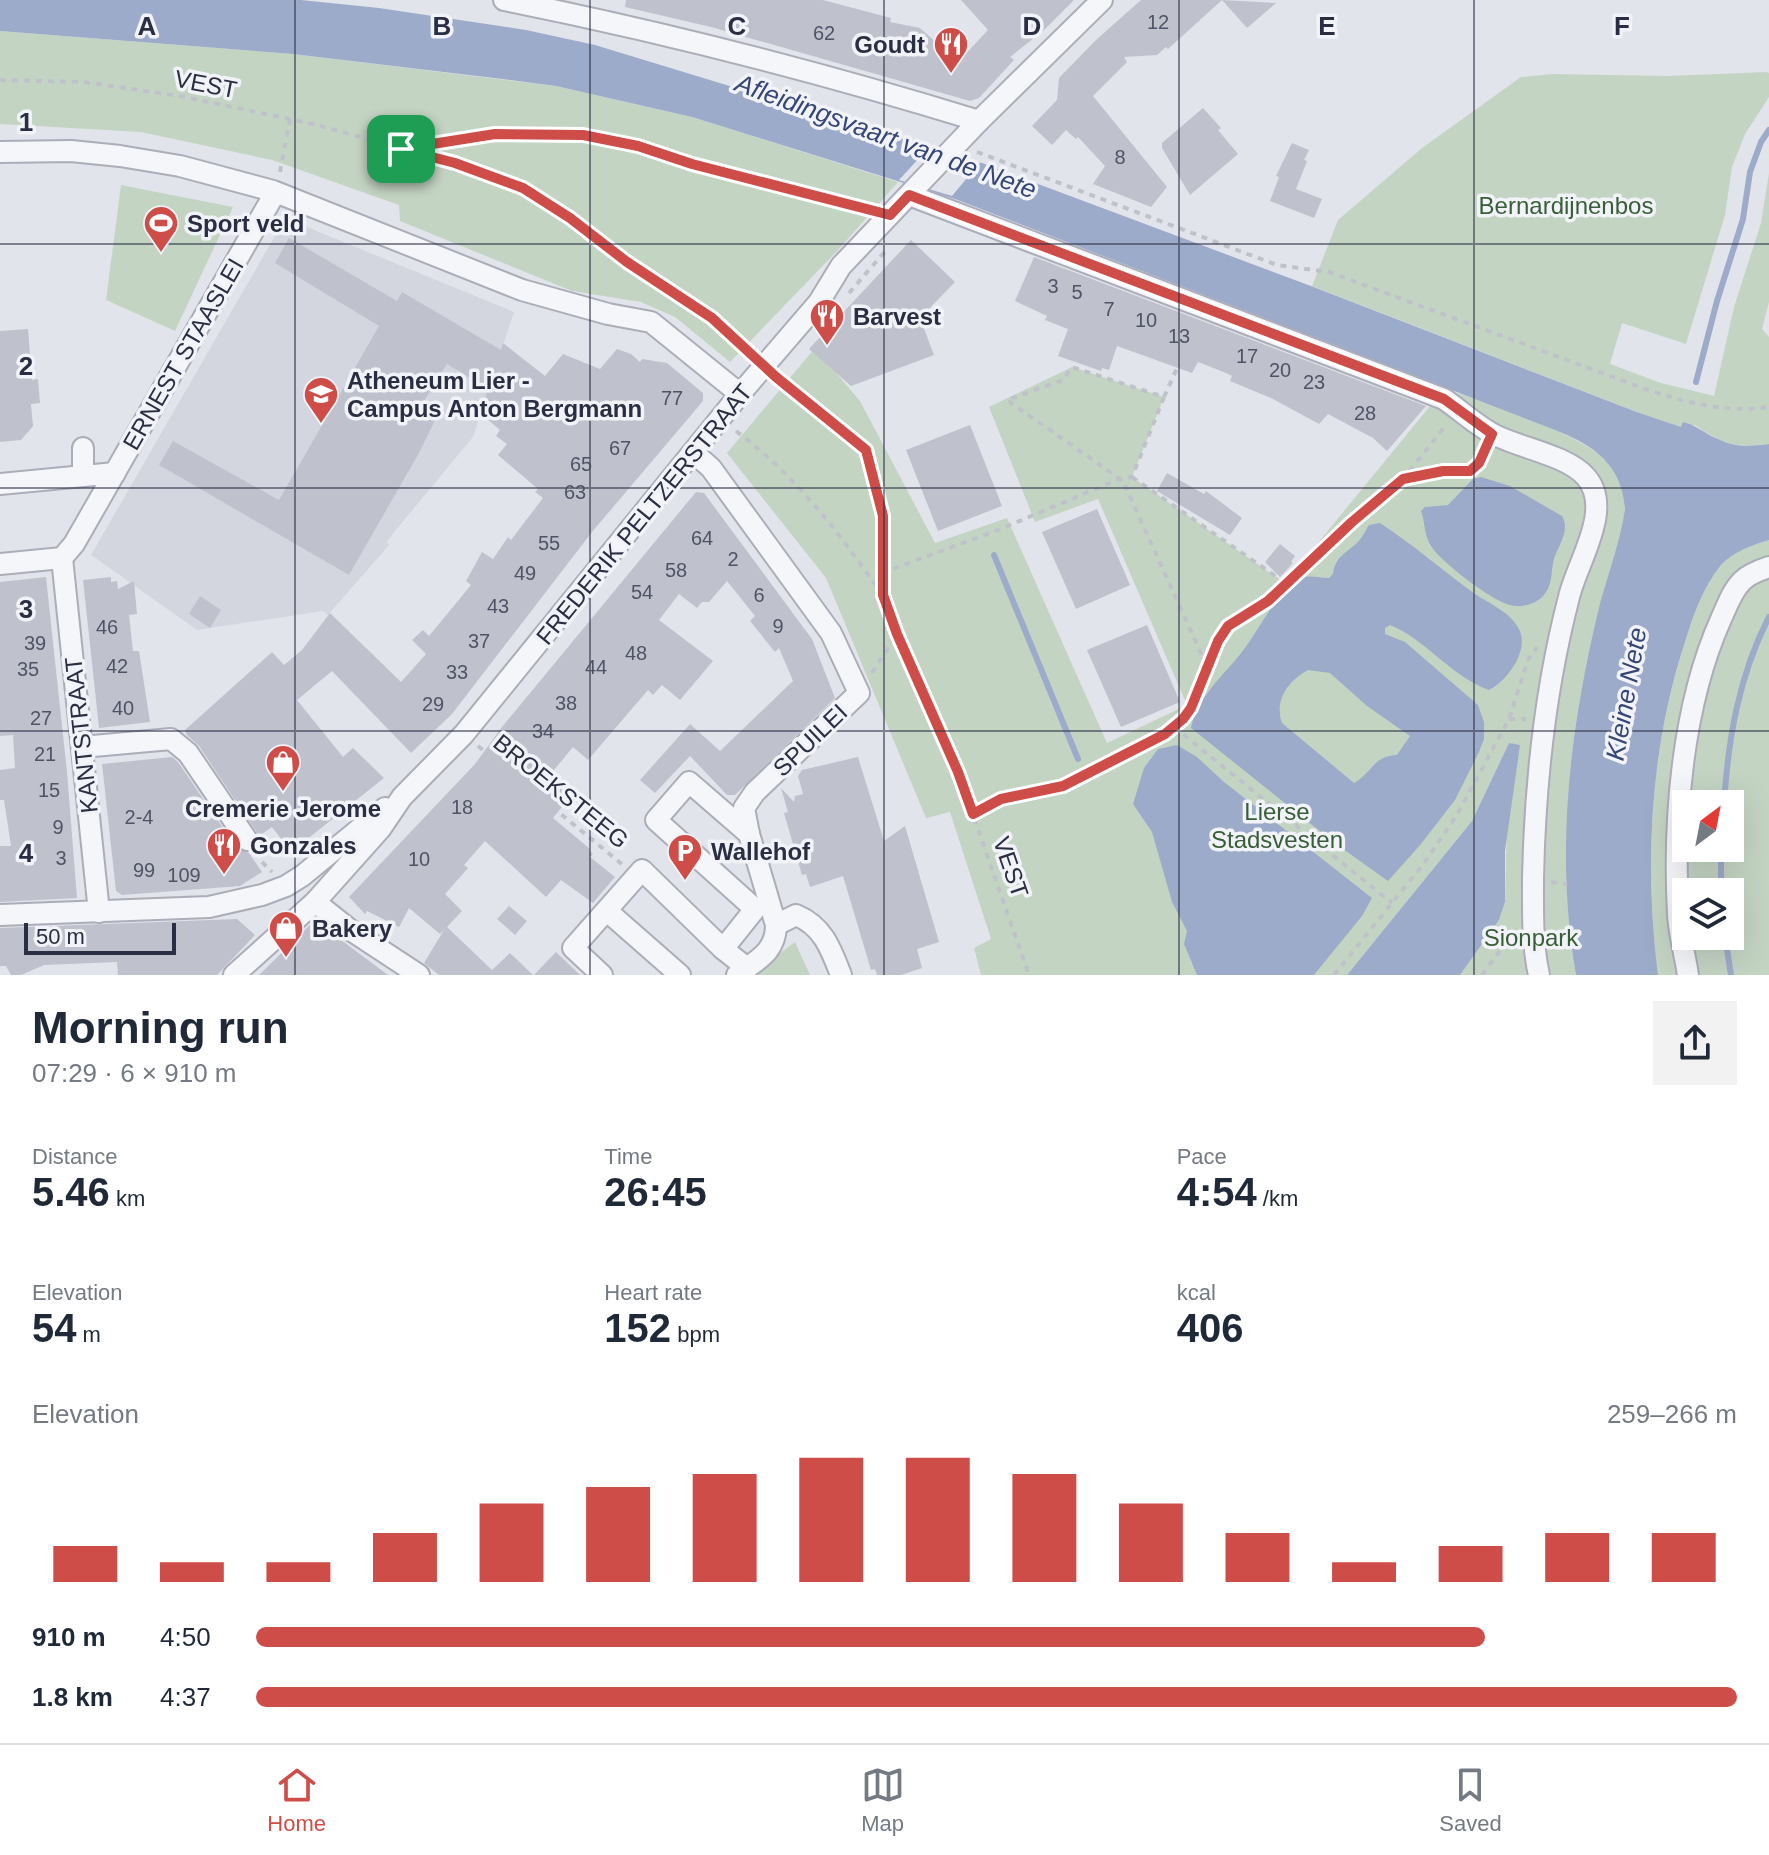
<!DOCTYPE html>
<html lang="en">
<head>
<meta charset="utf-8">
<style>
	body { margin:0; font-family:Helvetica,sans-serif; background:#f2f2f3; color:#1f2937; height:100vh; display:flex; flex-direction:column; font-size:30px; white-space:nowrap }
	* { box-sizing:border-box; margin:0 }
	p { font-size:26px; color:#747a83 }
	.icon { flex:none; width:44px; height:44px; fill:none; stroke:currentColor; stroke-width:2; stroke-linecap:round; stroke-linejoin:round }
	.map { position:relative; height:975px; overflow:hidden }
	.sheet { display:flex; flex-direction:column; background:#fff; flex:1 }
	.sheet>* { flex:none }
	.needle { width:52px; rotate:32deg }
	.buttons { position:absolute; left:1672px; top:790px; display:grid; gap:16px }
	.buttons a { display:grid; place-items:center; width:72px; height:72px; border-radius:0px; background:#fff; box-shadow:0 8px 32px #0002; font-size:40px }
	.scale { position:absolute; left:24px; bottom:20px; width:152px; box-sizing:border-box; padding-left:8px; border:4px solid #2a2e43; border-top:0; font-size:22px; line-height:28px; white-space:nowrap; color:#2a2e43; -webkit-text-stroke:6px #f2f3f8; paint-order:stroke }
	.pin { position:absolute; display:grid; place-items:center; width:68px; height:68px; color:#fff; margin:-34px; border-radius:16px; box-shadow:0 4px 12px #0006 }
	.round { display:grid; place-items:center; flex:none; width:84px; height:84px; border-radius:0px; background:#f2f2f3 }
	.overview { display:flex; align-items:center; justify-content:space-between; height:136px; padding:0 32px }
	h1 { font-size:44px; font-weight:600; line-height:60px }
	.metrics { display:grid; grid-template-columns:repeat(3,1fr); gap:12px; height:136px; padding:8px 32px }
	.metrics div { display:grid; align-content:center }
	.metrics b { font-size:40px; font-weight:600 }
	.metrics small { font-size:22px; font-weight:400 }
	.metrics p { font-size:22px }
	.chart { height:224px; padding:16px 32px }
	.chart p { display:flex; justify-content:space-between }
	.chart svg { width:100%; height:144px; margin-top:8px; stroke:#cf4d48; stroke-width:6 }
	ul { padding:0 32px; list-style:none; font-size:26px }
	li { display:grid; grid-template-columns:128px 96px 1fr; align-items:center; height:60px }
	li i { height:20px; border-radius:10px; background:#cf4d48 }
	.dock { display:flex; justify-content:space-around; align-items:center; height:112px; border-top:2px solid #e0e1e3; background:#fff; font-size:22px; color:#747a83 }
	.dock a { display:grid; justify-items:center; gap:4px }
	.dock .active { color:#cf4d48 }
	.map>svg:first-child { display:block }
	.built { fill:#d4d6df }
	.green { fill:#c4d4c3; fill-rule:evenodd }
	.water { fill:#9dabca; fill-rule:evenodd }
	.pier { fill:#e2e4eb }
	.lines { fill:none; stroke-linecap:round; stroke-linejoin:round }
	.stream { stroke:#9dabca; stroke-width:6 }
	.building { fill:#bfc2cd }
	.minor-casing { stroke:#abadb9; stroke-width:24 }
	.path { stroke:#c0c2ca; stroke-width:4; stroke-dasharray:6 6; stroke-linecap:butt }
	.minor { stroke:#f5f6f9; stroke-width:20 }
	.route-casing { stroke:#fff; stroke-width:16 }
	.route { stroke:#cf4d48; stroke-width:10 }
	.grid { fill:none; stroke:#2a2e43; stroke-width:2; stroke-opacity:0.55 }
	.labels { text-anchor:middle; dominant-baseline:central; stroke-width:7; stroke-linejoin:round; paint-order:stroke }
	.number-label { font-size:20px; fill:#4f5366 }
	.poi-label { font-size:24px; font-weight:bold; fill:#2a2e43; stroke:#f2f3f8; text-anchor:start }
	.street-label { font-size:24px; fill:#2a2e43; stroke:#f2f3f8 }
	.park-label { font-size:24px; fill:#375e37; stroke:#f2f3f8 }
	.water-label { font-size:26px; font-style:italic; fill:#344577; stroke:#f2f3f8 }
	.grid-label { font-size:26px; text-anchor:middle; font-weight:bold; fill:#2a2e43; stroke:#f2f3f8; stroke-width:7; stroke-linejoin:round; paint-order:stroke }
</style>
</head>
<body>
<div class="map">
<svg width="1769" height="975" viewBox="0 0 1769 975">
	<rect width="100%" height="100%" fill="#e2e4eb"/>
	<path class="built" d="M290,220L514,312L473,437L395,531L387,542L389,545L328,615L323,611L197,630L91,555L283,222Z"/>
	<g class="green">
		<path d="M0,31L293,54L556,86L692,117L898,182L839,249L730,362L675,317L641,302L572,291L400,221L399,205L272,160L141,132L0,124Z"/>
		<path d="M1766,72L1769,73V97L1745,134L1732,167L1725,215L1686,344L1622,323L1610,364L1661,383L1714,396L1734,307L1761,223L1769,173V302L1762,329L1769,337V444C1734,448 1724,445 1695,425L1681,427L1634,411L1312,286L1338,220L1422,148L1521,77L1553,74L1668,76Z"/>
		<path d="M121,185L233,207L175,331L106,300Z"/>
		<path d="M815,348L860,401L935,543L1007,518L1107,743L1187,705L1098,499L1035,522L989,407L1072,367L1164,397L1132,477L1285,583L1435,400L1440,387C1482,402 1590,434 1614,469C1639,505 1614,553 1604,591C1571,716 1554,846 1576,975H1460L1499,920L1505,902L1509,743L1472,821L1347,975H981L974,948L991,939L950,812L926,818L826,578L727,453Z"/>
		<path d="M1769,540V975H1658C1644,865 1650,748 1685,642C1693,616 1703,587 1721,565C1733,552 1752,545 1769,540ZM1686,804H1730V848H1686ZM1686,892H1730V936H1686Z"/>
		<path d="M795,942L810,975H751Z"/>
	</g>
	<g class="water">
		<path d="M0,0H301L379,8L526,30L595,45L982,163L1311,286L1634,411L1681,427L1683,422C1697,425 1705,434 1718,439C1736,448 1750,446 1769,444V540C1752,545 1733,552 1721,565C1703,587 1693,616 1685,642C1650,748 1644,865 1658,975H1576C1555,854 1569,735 1597,616C1605,581 1620,545 1625,509C1621,447 1568,436 1519,416L955,199L692,117L556,86L494,78L293,54L0,31Z"/>
		<path d="M1481,477L1510,486L1562,516C1570,529 1560,543 1555,556C1550,570 1554,584 1543,596C1537,603 1524,607 1515,606C1496,605 1441,562 1431,546C1424,535 1425,522 1421,511L1425,507L1448,505L1473,479Z"/>
		<path d="M1380,523C1414,545 1443,571 1475,594C1490,604 1510,612 1519,629C1530,650 1507,681 1489,690C1450,676 1427,640 1390,625L1385,628V634L1405,642L1478,705L1484,722V739L1479,752L1455,800L1421,844L1388,881L1336,844L1191,728C1197,697 1224,675 1242,652C1257,633 1278,590 1299,579C1309,574 1318,578 1329,578L1333,574C1335,557 1346,553 1357,543C1362,538 1365,531 1369,525ZM1308,670L1330,673L1367,706L1410,736L1397,755C1373,756 1373,772 1354,783L1282,723C1274,700 1288,681 1308,670Z"/>
		<path d="M1509,743L1520,745L1505,851V902L1499,920L1460,975H1347L1472,821Z"/>
		<path d="M1177,745L1197,757L1224,782L1372,898L1362,916L1314,975H1197L1184,944L1187,931L1172,902L1152,832L1133,804L1144,768L1158,749Z"/>
	</g>
	<path class="pier" d="M933,143L983,159L952,196L899,180Z"/>
	<g class="lines">
		<g class="stream">
			<path d="M1696,382L1717,301L1743,219L1750,172L1761,142L1769,130"/>
			<path d="M994,555L1078,759"/>
			<path d="M1724,804C1728,739 1739,675 1769,617"/>
			<path d="M1721,848V892"/>
			<path d="M1725,936L1731,975"/>
		</g>
	</g>
	<g class="building">
		<path d="M626,0H823L891,18L890,22L920,28L958,62L988,30L961,0H1074L1043,31L1010,57L1014,60L979,98L970,101L711,27L625,7Z"/>
		<path d="M1141,0H1222L1168,49L1166,47L1157,55L1124,57L1127,62L1093,96L1167,187L1151,207L1093,184L1105,166L1078,137L1076,139L1066,130L1052,145L1032,126L1057,100L1059,78L1096,40Z"/>
		<path d="M1222,0L1276,3L1247,28Z"/>
		<path d="M1203,108L1221,128L1218,130L1238,154L1190,195L1162,148V143Z"/>
		<path d="M1292,143L1309,150L1304,160L1307,161L1296,189L1322,199L1314,218L1270,201L1279,177L1276,176Z"/>
		<path d="M289,238L397,301L402,292L501,350L503,343L545,376L563,354L600,369L617,349L631,354L640,362L642,359L667,363L703,393V401L592,532L452,714L411,753L332,671L297,700L343,757L353,748L384,778L291,852L272,827L259,836L199,746L187,735L185,730L272,652L284,665L302,650L330,613L401,682L426,654L412,640L423,630L429,636L471,585L466,581L482,552L493,559L508,537L511,540L543,498L535,492L538,489L498,455L507,444L496,436L500,430L480,413L488,389L447,364L424,401L440,410L419,453L349,575L159,465L173,441L279,500L379,326L275,263Z"/>
		<path d="M911,240L955,282L920,318L934,355L851,386L809,349Z"/>
		<path d="M1034,257L1426,406L1387,451L1373,438L1328,414L1319,424L1273,399L1230,381L1232,376L1226,373L1198,362L1192,373L1117,346L1109,370L1102,368L1101,371L1058,356L1068,329L1045,320L1047,316L1015,301Z"/>
		<path d="M28,329L32,380L38,379L40,403L31,404L33,426L21,440L0,442V331Z"/>
		<path d="M970,425L1002,506L938,531L906,450Z"/>
		<path d="M1167,473L1204,494L1206,491L1242,518L1230,535L1157,491Z"/>
		<path d="M696,492L704,493L812,639L835,698L735,795H727L690,756L655,793L640,780L690,724L720,751L793,681L779,648L775,652L750,621L755,616L727,581L709,602H702L697,608L679,594L659,620L713,661L680,700L662,685L653,695L648,690L588,760L573,747L549,776L570,797L553,818L590,849L589,850L593,854L590,857L615,877L593,903L561,880L546,897L485,841L464,865L468,868L445,894L462,911L447,927L492,970L510,953L533,975H439L424,963L444,930L440,934L409,908L399,927L367,911L365,914L349,897L475,764L502,727Z"/>
		<path d="M1097,509L1130,585L1076,609L1042,532Z"/>
		<path d="M1280,544L1295,556L1291,562L1293,563L1280,577L1265,562Z"/>
		<path d="M46,577L67,772L77,898L0,902V846H11L4,800H0V770L15,768L13,735L0,736V582Z"/>
		<path d="M111,577V582L117,581L118,589L134,581L137,614L129,615L133,651H139L150,722L99,728L83,580Z"/>
		<path d="M200,596L221,610L210,628L189,614Z"/>
		<path d="M1147,625L1180,702L1121,727L1087,650Z"/>
		<path d="M172,757L178,762L236,847L249,853L262,872L240,886L122,895L116,891L102,764Z"/>
		<path d="M858,757L884,841L905,826L939,942L917,949L922,968L901,975H877L875,969L871,970L843,876L810,887L806,874L802,875L784,813L788,812L781,788L794,802L795,796L803,794L798,776L802,770Z"/>
		<path d="M509,906L527,921L515,935L497,919Z"/>
		<path d="M237,919L255,935L217,975H118L117,962L44,965L21,975H11L6,966H0V928Z"/>
		<path d="M315,920L333,934L388,975H259Z"/>
		<path d="M556,952L580,975H534Z"/>
	</g>
	<g class="lines">
		<g class="minor-casing">
			<g id="minor">
				<path d="M504,0C664,32 823,73 979,121"/>
				<path d="M0,152L71,151L120,156L180,166L273,191L522,290L608,314L651,322L740,394"/>
				<path d="M909,195L1444,399C1460,410 1476,425 1493,434C1519,448 1567,455 1586,477C1614,509 1577,562 1569,597C1545,689 1535,783 1533,878C1533,910 1532,944 1539,975"/>
				<path d="M83,448V476"/>
				<path d="M694,453L711,468L831,633L859,693L755,792L744,808L749,834L776,925C776,952 757,960 737,975"/>
				<path d="M0,484L115,473"/>
				<path d="M62,558L99,912"/>
				<path d="M0,564L62,558L74,544L275,193"/>
				<path d="M82,747L171,739L188,753L247,840"/>
				<path d="M315,902L349,929L419,975"/>
				<path d="M607,911L680,975"/>
				<path d="M0,915L209,907L262,895L286,886L302,876L385,808"/>
				<path d="M776,925L796,915C823,926 831,949 841,975"/>
				<path d="M723,949L755,909L656,820L689,782L749,834"/>
				<path d="M234,975L315,902L381,828L402,797L464,734L740,394L819,302L841,266L979,121L1102,0"/>
				<path d="M602,975L573,948L642,870L723,949L747,968"/>
				<path d="M1688,975C1685,955 1679,934 1678,914C1673,820 1682,706 1721,619C1727,606 1732,591 1742,581C1749,574 1760,570 1769,567"/>
			</g>
		</g>
		<g class="path">
			<path d="M0,80L84,82L180,96L313,124L455,163L523,188L570,218L627,262L712,318L750,353"/>
			<path d="M403,148L495,134L583,135L638,146L692,164L867,209"/>
			<path d="M977,152L1277,265L1329,272L1648,390C1689,403 1726,413 1769,407"/>
			<path d="M280,172L290,119"/>
			<path d="M849,293L888,248"/>
			<path d="M777,377L866,450L883,516V595L897,634L958,772L1029,975"/>
			<path d="M1164,397L1196,326"/>
			<path d="M736,431C798,478 837,530 881,593"/>
			<path d="M1132,477L1287,584"/>
			<path d="M1405,478L1443,471H1470L1479,463L1484,451"/>
			<path d="M882,573L998,530L1117,480L1132,477L1164,397L1072,367L1063,380L1007,400L1123,481L1208,669"/>
			<path d="M872,673L897,634"/>
			<path d="M1509,719H1526"/>
			<path d="M1174,727L1392,903"/>
			<path d="M478,746L623,865"/>
			<path d="M973,814L1001,799L1063,786L1174,727L1197,697L1218,641L1228,626L1268,601L1403,479L1447,424"/>
			<path d="M262,862L272,872"/>
			<path d="M1551,882L1567,884"/>
			<path d="M1334,975L1425,862L1458,813L1509,719L1528,660L1537,647"/>
			<path d="M1482,975L1514,932"/>
		</g>
		<use href="#minor" class="minor"/>
	</g>
	<g class="lines">
		<g class="route-casing">
			<path id="route" d="M495,134L583,135L638,146L692,164L890,215L909,195L1444,399L1492,434L1479,463L1470,471H1443L1403,479L1352,522L1268,601L1228,626L1218,641L1191,708L1183,719L1165,734L1063,786L1001,799L973,814L958,772L897,634L883,595V516L866,450L776,377L712,318L627,262L570,218L523,188L455,163L401,149Z"/>
		</g>
		<use href="#route" class="route"/>
	</g>
	<path class="grid" d="M295,0V975M590,0V975M884,0V975M1179,0V975M1474,0V975M0,244H1769M0,488H1769M0,731H1769"/>
	<defs>
		<g id="restaurant-pin" transform="scale(1.8)"><path d="M0 17L-7.5 6A9.5 9.5 0 1 1 7.5 6Z" fill="#cf4d48" stroke="#f2f3f8"/><path d="M-5-6h1v4h1v-4h1v4h1v-4h1v5L-1.5 .5V6h-2V.5L-5-1ZM5-6V6H3V1.5H1.5Q1.5-4 5-6Z" fill="#fff"/></g>
		<g id="stadium-pin" transform="scale(1.8)"><path d="M0 17L-7.5 6A9.5 9.5 0 1 1 7.5 6Z" fill="#cf4d48" stroke="#f2f3f8"/><path d="M0-5a6.5 5 0 1 0 0 10a6.5 5 0 1 0 0-10ZM-3.5-1.8h7v3.6h-7Z" fill="#fff"/></g>
		<g id="school-pin" transform="scale(1.8)"><path d="M0 17L-7.5 6A9.5 9.5 0 1 1 7.5 6Z" fill="#cf4d48" stroke="#f2f3f8"/><path d="M0-5L7-2L0 1L-7-2ZM-4 1L0 2.5L4 1V4Q0 6-4 4Z" fill="#fff"/></g>
		<g id="shop-pin" transform="scale(1.8)"><path d="M0 17L-7.5 6A9.5 9.5 0 1 1 7.5 6Z" fill="#cf4d48" stroke="#f2f3f8"/><path d="M-5-2.5h2.3a2.7 3.5 0 0 1 5.4 0H5L5.5 6h-11ZM-1.5-2.5h3a1.5 2.3 0 0 0-3 0Z" fill="#fff"/></g>
		<g id="parking-pin" transform="scale(1.8)"><path d="M0 17L-7.5 6A9.5 9.5 0 1 1 7.5 6Z" fill="#cf4d48" stroke="#f2f3f8"/><path d="M-3.5-5.5H1a3.5 3.5 0 0 1 0 7H-1V5.5H-3.5ZM-1-3.4V-.6H.8a1.4 1.4 0 0 0 0-2.8Z" fill="#fff"/></g>
	</defs>
	<g fill-rule="evenodd">
		<use href="#restaurant-pin" x="951" y="44"/>
		<use href="#stadium-pin" x="161" y="223"/>
		<use href="#restaurant-pin" x="827" y="316"/>
		<use href="#school-pin" x="321" y="394"/>
		<use href="#shop-pin" x="283" y="762"/>
		<use href="#restaurant-pin" x="224" y="845"/>
		<use href="#parking-pin" x="685" y="851"/>
		<use href="#shop-pin" x="286" y="928"/>
	</g>
	<g class="labels">
		<g class="number-label">
			<text x="1158" y="22">12</text>
			<text x="824" y="33">62</text>
			<text x="1120" y="157">8</text>
			<text x="1053" y="286">3</text>
			<text x="1077" y="292">5</text>
			<text x="1109" y="309">7</text>
			<text x="1146" y="320">10</text>
			<text x="1179" y="336">13</text>
			<text x="1247" y="356">17</text>
			<text x="1280" y="370">20</text>
			<text x="1314" y="382">23</text>
			<text x="672" y="398">77</text>
			<text x="1365" y="413">28</text>
			<text x="620" y="448">67</text>
			<text x="581" y="464">65</text>
			<text x="575" y="492">63</text>
			<text x="702" y="538">64</text>
			<text x="549" y="543">55</text>
			<text x="733" y="559">2</text>
			<text x="676" y="570">58</text>
			<text x="525" y="573">49</text>
			<text x="642" y="592">54</text>
			<text x="759" y="595">6</text>
			<text x="498" y="606">43</text>
			<text x="778" y="626">9</text>
			<text x="107" y="627">46</text>
			<text x="479" y="641">37</text>
			<text x="35" y="643">39</text>
			<text x="636" y="653">48</text>
			<text x="117" y="666">42</text>
			<text x="596" y="667">44</text>
			<text x="28" y="669">35</text>
			<text x="457" y="672">33</text>
			<text x="566" y="703">38</text>
			<text x="433" y="704">29</text>
			<text x="123" y="708">40</text>
			<text x="41" y="718">27</text>
			<text x="543" y="731">34</text>
			<text x="45" y="754">21</text>
			<text x="49" y="790">15</text>
			<text x="462" y="807">18</text>
			<text x="139" y="817">2-4</text>
			<text x="58" y="827">9</text>
			<text x="61" y="858">3</text>
			<text x="419" y="859">10</text>
			<text x="144" y="870">99</text>
			<text x="184" y="875">109</text>
		</g>
		<g class="poi-label">
			<text x="925" y="44" text-anchor="end">Goudt</text>
			<text x="187" y="223">Sport veld</text>
			<text x="853" y="316">Barvest</text>
			<text x="347" y="380">Atheneum Lier -<tspan x="347" dy="28">Campus Anton Bergmann</tspan></text>
			<text x="283" y="808" text-anchor="middle">Cremerie Jerome</text>
			<text x="250" y="845">Gonzales</text>
			<text x="711" y="851">Wallehof</text>
			<text x="312" y="928">Bakery</text>
		</g>
		<g class="street-label">
			<text transform="translate(206 84) rotate(11)">VEST</text>
			<text transform="translate(183 354) rotate(-60)">ERNEST STAASLEI</text>
			<text transform="translate(644 514) rotate(-51)">FREDERIK PELTZERSTRAAT</text>
			<text transform="translate(81 735) rotate(-96)">KANTSTRAAT</text>
			<text transform="translate(810 740) rotate(-44)">SPUILEI</text>
			<text transform="translate(561 791) rotate(39)">BROEKSTEEG</text>
			<text transform="translate(1011 867) rotate(71)">VEST</text>
		</g>
		<g class="park-label">
			<text x="1566" y="205">Bernardijnenbos</text>
			<text x="1277" y="811">Lierse<tspan x="1277" dy="28">Stadsvesten</tspan></text>
			<text x="1531" y="937">Sionpark</text>
		</g>
		<g class="water-label">
			<text transform="translate(886 136) rotate(20)">Afleidingsvaart van de Nete</text>
			<text transform="translate(1626 694) rotate(-80)">Kleine Nete</text>
		</g>
	</g>
	<g class="grid-label">
		<text x="147" y="35">A</text>
		<text x="442" y="35">B</text>
		<text x="737" y="35">C</text>
		<text x="1032" y="35">D</text>
		<text x="1327" y="35">E</text>
		<text x="1622" y="35">F</text>
		<text x="26" y="131">1</text>
		<text x="26" y="375">2</text>
		<text x="26" y="618">3</text>
		<text x="26" y="862">4</text>
	</g>
</svg>
<div class="buttons">
<a><svg class="needle" viewBox="-14 -14 28 28"><path d="M0-13l5 13h-10z" fill="#e53935"/><path d="M0 13l5-13h-10z" fill="#747a83"/></svg></a>
<a><svg class="icon" aria-label="layers" viewBox="0 0 24 24"><path d="M12 4l9 5-9 5-9-5zM3 14l9 5 9-5"/></svg></a>
</div>
<div class="scale">50 m</div>
<div class="pin" style="left:401px;top:149px;background:#1e9e55"><svg class="icon" aria-label="arrive" viewBox="0 0 24 24"><path d="M6 21V4h12l-3 4 3 4H6"/></svg></div>
</div>
<section class="sheet">
<div class="overview"><div><h1>Morning run</h1><p>07:29 · 6 × 910 m</p></div><a class="round"><svg class="icon" aria-label="share" viewBox="0 0 24 24"><path d="M12 15V3M7 8l5-5 5 5M5 13v7h14v-7"/></svg></a></div>
<div class="metrics">
<div><p>Distance</p><b>5.46<small> km</small></b></div>
<div><p>Time</p><b>26:45</b></div>
<div><p>Pace</p><b>4:54<small> /km</small></b></div>
</div>
<div class="metrics">
<div><p>Elevation</p><b>54<small> m</small></b></div>
<div><p>Heart rate</p><b>152<small> bpm</small></b></div>
<div><p>kcal</p><b>406</b></div>
</div>
<div class="chart"><p><span>Elevation</span>259–266 m</p>
<svg viewBox="0 0 160 44" preserveAspectRatio="none"><path d="M5 44V33M15 44V38M25 44V38M35 44V29M45 44V20M55 44V15M65 44V11M75 44V6M85 44V6M95 44V11M105 44V20M115 44V29M125 44V38M135 44V33M145 44V29M155 44V29"/></svg>
</div>
<ul>
<li><b>910 m</b>4:50<i style="width:83%"></i></li>
<li><b>1.8 km</b>4:37<i style="width:100%"></i></li>
</ul>
</section>
<nav class="dock">
<a class="active"><svg class="icon" aria-label="home" viewBox="0 0 24 24"><path d="M3 11l9-7 9 7M6 9v11h12V9"/></svg>Home</a>
<a><svg class="icon" aria-label="map" viewBox="0 0 24 24"><path d="M3 6l6-2 6 2 6-2v14l-6 2-6-2-6 2zM9 4v14M15 6v14"/></svg>Map</a>
<a><svg class="icon" aria-label="saved" viewBox="0 0 24 24"><path d="M7 4h10v16l-5-4-5 4z"/></svg>Saved</a>
</nav>
</body>
</html>
